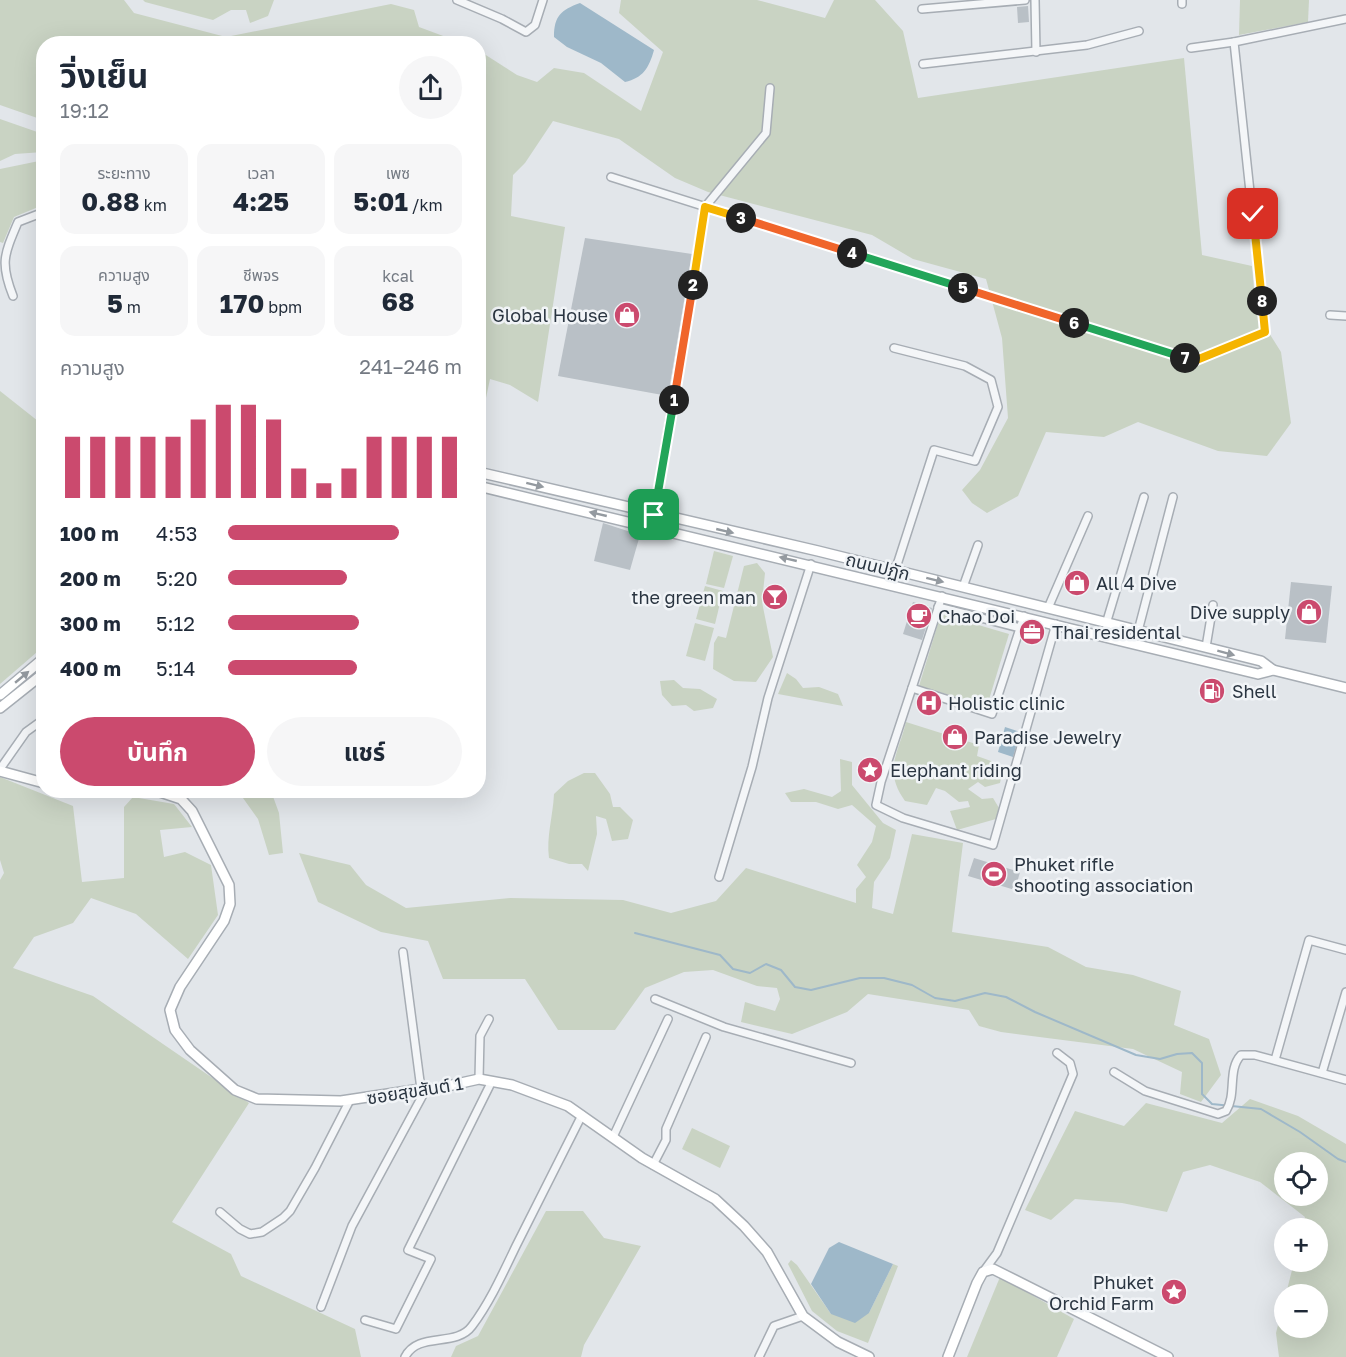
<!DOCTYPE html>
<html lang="th">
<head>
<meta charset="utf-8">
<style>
	body { margin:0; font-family:"Golos Text","Noto Sans Thai",sans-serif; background:#f6f6f7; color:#1f2937; height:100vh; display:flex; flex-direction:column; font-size:22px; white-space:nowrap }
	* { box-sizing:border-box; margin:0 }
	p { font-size:20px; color:#747a83 }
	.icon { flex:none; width:33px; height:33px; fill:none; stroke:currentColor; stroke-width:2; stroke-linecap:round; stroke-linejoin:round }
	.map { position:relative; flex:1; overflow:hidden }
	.drawer { position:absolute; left:36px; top:36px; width:450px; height:762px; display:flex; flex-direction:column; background:#fff; border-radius:24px; box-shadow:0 6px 24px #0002 }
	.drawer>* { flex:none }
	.tools { position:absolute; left:1274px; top:1152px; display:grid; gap:12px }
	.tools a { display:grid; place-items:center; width:54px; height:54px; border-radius:50%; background:#fff; box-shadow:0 6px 24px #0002; font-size:30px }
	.pin { position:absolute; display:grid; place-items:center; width:51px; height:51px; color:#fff; margin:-26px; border-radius:12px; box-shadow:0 3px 9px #0006 }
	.km { position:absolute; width:30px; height:30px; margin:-15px; border-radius:50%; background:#222; color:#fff; font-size:16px; line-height:30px; text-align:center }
	.round { display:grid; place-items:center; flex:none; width:63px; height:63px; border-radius:32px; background:#f6f6f7 }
	.headline { display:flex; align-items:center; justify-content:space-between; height:102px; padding:0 24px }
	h1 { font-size:33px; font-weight:700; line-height:45px }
	.stats { display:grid; grid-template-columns:repeat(3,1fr); gap:9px; height:102px; padding:6px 24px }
	.stats div { display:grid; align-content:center; border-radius:15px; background:#f6f6f7; text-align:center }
	.stats b { font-size:26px; font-weight:700 }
	.stats small { font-size:16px; font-weight:400 }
	.stats p { font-size:16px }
	.chart { height:168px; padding:12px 24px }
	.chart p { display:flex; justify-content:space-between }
	.chart svg { width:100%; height:108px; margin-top:6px; stroke:#cb4a6e; stroke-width:6 }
	.primary-button { display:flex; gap:12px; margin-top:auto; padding:12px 24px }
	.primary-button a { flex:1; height:69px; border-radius:36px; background:#cb4a6e; color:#fff; font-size:24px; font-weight:700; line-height:69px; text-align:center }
	.primary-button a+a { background:#f6f6f7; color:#1f2937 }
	ul { padding:0 24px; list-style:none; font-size:20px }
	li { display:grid; grid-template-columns:96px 72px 1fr; align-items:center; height:45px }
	li i { height:15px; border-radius:8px; background:#cb4a6e }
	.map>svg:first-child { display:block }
	.green { fill:#c9d3c3; fill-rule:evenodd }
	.water { fill:#9eb8c9 }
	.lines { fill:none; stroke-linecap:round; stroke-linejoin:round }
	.stream { stroke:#9eb8c9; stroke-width:2 }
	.building { fill:#b9c0c6 }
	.street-casing { stroke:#a7adb4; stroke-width:10 }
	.secondary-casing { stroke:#a7adb4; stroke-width:12 }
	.street { stroke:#f4f6f8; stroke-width:7 }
	.secondary { stroke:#fff; stroke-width:9 }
	.oneway { fill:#949aa0 }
	.split-1-casing { stroke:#fff; stroke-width:12 }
	.split-2-casing { stroke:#fff; stroke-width:12 }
	.split-3-casing { stroke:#fff; stroke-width:12 }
	.split-4-casing { stroke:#fff; stroke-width:12 }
	.split-5-casing { stroke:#fff; stroke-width:12 }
	.split-6-casing { stroke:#fff; stroke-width:12 }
	.split-7-casing { stroke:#fff; stroke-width:12 }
	.split-8-casing { stroke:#fff; stroke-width:12 }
	.split-9-casing { stroke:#fff; stroke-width:12 }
	.split-1 { stroke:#22a559; stroke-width:8 }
	.split-2 { stroke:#f0652b; stroke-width:8 }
	.split-3 { stroke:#f5b400; stroke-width:8 }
	.split-4 { stroke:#f0652b; stroke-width:8 }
	.split-5 { stroke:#22a559; stroke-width:8 }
	.split-6 { stroke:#f0652b; stroke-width:8 }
	.split-7 { stroke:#22a559; stroke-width:8 }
	.split-8 { stroke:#f5b400; stroke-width:8 }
	.split-9 { stroke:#f5b400; stroke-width:8 }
	.labels { text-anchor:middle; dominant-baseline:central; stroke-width:5; stroke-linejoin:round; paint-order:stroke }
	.poi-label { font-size:18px; fill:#2a3541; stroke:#f1f4f7; text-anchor:start }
	.street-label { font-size:18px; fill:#2a3541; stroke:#f1f4f7 }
</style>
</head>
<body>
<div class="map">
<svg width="1346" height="1357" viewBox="0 0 1346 1357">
	<rect width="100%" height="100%" fill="#e2e6ea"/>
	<g class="green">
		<path d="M0,0H124L134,13L226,37L391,4L414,10L419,27L462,43L44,44L43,120L0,105Z"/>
		<path d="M143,0H274L268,16L250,23L246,10H231L213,20L145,2Z"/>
		<path d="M621,0H757L825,18L834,0H875L903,31L918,98L1184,58L1202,255L1252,266L1256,312L1281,352L1291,423L1267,456L1218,451L1138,422L1104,437L1046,432L1018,496L987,513L972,503L962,490L980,470L1008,418L1002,338L986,279L913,259L872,235L708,192L675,178L619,139L553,121L525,163L513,175L511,216L565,227L538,402L510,385L490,379L486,398L479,397L478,50L517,75L537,82L554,68L584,73L641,111L663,52L619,13Z"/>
		<path d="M1240,0H1309L1308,22L1239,35Z"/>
		<path d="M0,119L43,134V152L15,154L0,161Z"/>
		<path d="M39,161L43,162V205L14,217L3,243L0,242V169Z"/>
		<path d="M0,391L43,425L44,646L0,684Z"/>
		<path d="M714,551L733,556L724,588L706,584Z"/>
		<path d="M757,563L765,573L762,602L773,657L756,682L734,681L713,669L714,643L718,636L726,638L744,566Z"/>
		<path d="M705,586L723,591L715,624L696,619Z"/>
		<path d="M941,614L1009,634L987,706L919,686Z"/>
		<path d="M695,623L714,628L705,661L686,656Z"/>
		<path d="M787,673L796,679L803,688L819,687L838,694L843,706L778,694Z"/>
		<path d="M674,680L683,688L700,689L717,699L713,708L694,711L686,705L672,706L662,695L660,681Z"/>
		<path d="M906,722L979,745L977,756L991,761L1002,773L1000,783L985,787L978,782L968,789L982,799L993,798L999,808L996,819L957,830L950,811L970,807L968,801L959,802L945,791L936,788L927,805L905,801C883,770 898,755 906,722Z"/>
		<path d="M840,759L852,762V785L883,823L896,830L890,858L874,882L872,908L893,914L912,834L963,843L952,932L1048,947L1086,967L1133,975L1181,991L1174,1025L1209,1039L1221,1075L1201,1102L1180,1094L1182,1072L1133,1049L1001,1032L979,1026L969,1010L868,994L847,1012L792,1034L741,1022L745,1002L775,1011L780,999L777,988L757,986L713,970L684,972L645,988L615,1030H558L525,979H443L428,941L381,932L318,902L299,853L350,865L366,885L406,908L510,898L623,900L671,913L716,901L746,868L856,903V889L866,877L857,865L872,842L876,826L852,805L838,809L816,802H791L785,793L804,789L832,797L841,791Z"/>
		<path d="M584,773H595L610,794L613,807H620L633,820L628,839L612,841L606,819L596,816L597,834L588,871L582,864H569L549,858C546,837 553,816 554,794L568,781Z"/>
		<path d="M0,777L73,806L82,882L124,878V807L133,797L174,804L192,827L160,830L164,857L185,852L211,865L218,915L188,959L136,914L91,898L73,923L34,937L13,968L93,996L249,1103L172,1222L231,1254L241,1276L355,1329L361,1357H0V880L4,873L0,860Z"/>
		<path d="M238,791H271L279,813L283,853L269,855L258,819Z"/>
		<path d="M1250,1099L1298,1116L1346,1144V1357H1279L1276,1333L1284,1301V1328H1317V1294H1286L1294,1262H1317V1228H1302L1305,1217L1260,1182L1210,1165L1183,1172L1167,1212L1122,1203L1075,1199L1051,1220L1025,1210L1075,1111L1124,1126L1146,1103L1222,1123ZM1284,1162H1317V1196H1284Z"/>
		<path d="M692,1128L730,1146L720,1168L682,1149Z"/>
		<path d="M546,1211H583L604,1238L641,1246L584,1345L581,1357H451L456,1346L478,1336Z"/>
		<path d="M791,1260L797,1265L831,1314L869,1313L893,1264L898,1266L868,1343L837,1331L812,1311L788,1264Z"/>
		<path d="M1000,1277L1074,1319L1057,1357H967Z"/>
	</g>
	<g class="water">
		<path d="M580,3L654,50C649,68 643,78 625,82L601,63L567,47L554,37C554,16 561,10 580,3Z"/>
		<path d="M1005,727L1020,732L1013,757L998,752Z"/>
		<path d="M839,1242L893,1264L869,1313L855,1323L831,1314L811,1284L829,1248Z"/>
	</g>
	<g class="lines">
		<path class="stream" d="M635,933L720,955L733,969L750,973L766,964L781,970L795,987L811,990L860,978H884L912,985L935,998L955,1001L985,993L1006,997L1035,1012L1136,1055L1160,1059L1177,1054L1192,1053L1202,1063V1094L1212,1104L1261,1109L1300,1132L1338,1159L1346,1162"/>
	</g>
	<g class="building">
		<path d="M1028,6L1029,22L1018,23L1017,7Z"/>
		<path d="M585,238L692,254L668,396L558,376Z"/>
		<path d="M603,523L640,535L630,570L594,561Z"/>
		<path d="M1291,582L1332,586L1326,643L1285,639Z"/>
		<path d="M913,602L932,608L922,640L903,634Z"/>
		<path d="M974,858L1020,872L1015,890L968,876Z"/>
	</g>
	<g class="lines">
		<g class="street-casing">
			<g id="street">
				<path d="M457,0L502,19L526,32L535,25L543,0"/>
				<path d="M1035,0L1036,52"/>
				<path d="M1182,4V0"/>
				<path d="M922,9L1025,0"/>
				<path d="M1191,48L1234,42"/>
				<path d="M923,64L1087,45L1139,31"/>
				<path d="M611,177L1194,361L1265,332L1234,42L1346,19"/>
				<path d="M13,296C0,263 4,255 18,222L44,212"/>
				<path d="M1330,315L1346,316"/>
				<path d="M894,348L965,366L991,380L998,407L975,461L934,450L895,571"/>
				<path d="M654,515L705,207L766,133L770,88"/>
				<path d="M963,587L978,545"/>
				<path d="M938,607L1020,628"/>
				<path d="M1048,608L1088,516"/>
				<path d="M1024,616L992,714L912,688L881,782L876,805L903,818L993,845L1056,624"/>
				<path d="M1106,624L1144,497"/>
				<path d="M1138,631L1173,497"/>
				<path d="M1206,647L1213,605"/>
				<path d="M912,688L942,596"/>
				<path d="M0,769L26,732L44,719"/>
				<path d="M719,877L752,767L768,698L811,564"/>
				<path d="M403,952L421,1089"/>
				<path d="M655,999L724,1027L851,1063"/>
				<path d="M1275,1060L1309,940L1346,950"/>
				<path d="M1114,1072L1145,1091L1218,1114L1226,1111C1237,1094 1227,1070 1241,1055H1255L1346,1080"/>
				<path d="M1322,1073L1346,992"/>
				<path d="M479,1079L480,1036L489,1019"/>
				<path d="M613,1137L668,1019"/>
				<path d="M653,1165L666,1140V1129L706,1037"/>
				<path d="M220,1212L240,1229L250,1234L262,1232L283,1218L290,1211L315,1168L350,1100"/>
				<path d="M983,1272L997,1253L1073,1074L1070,1063L1057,1053"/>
				<path d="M321,1307L352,1226L425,1091"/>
				<path d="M365,1320L396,1329L431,1259L408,1250L492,1081"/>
				<path d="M405,1357C418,1331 456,1348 472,1326C490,1302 503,1273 516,1246C538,1202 560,1159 582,1115"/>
				<path d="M759,1357L774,1326L803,1316"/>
			</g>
		</g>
		<g class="secondary-casing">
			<g id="secondary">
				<path d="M478,472L818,551L1261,661L1273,670L1346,688"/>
				<path d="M478,486L1258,674L1273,670"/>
				<path d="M0,695L44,658"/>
				<path d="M0,708L44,673"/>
				<path d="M0,771L44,783"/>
				<path d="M154,790L181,799L192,811L229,885L230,904L224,921L180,987L170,1010L175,1030L190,1050L235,1090L257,1099L341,1101L421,1089L425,1091L479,1079L512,1085L568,1106L642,1158L715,1199L744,1226L767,1252L803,1316L838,1342L869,1357"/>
				<path d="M948,1357L977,1283L983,1272L993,1269L1168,1357"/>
			</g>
		</g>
		<use href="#street" class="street"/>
		<use href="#secondary" class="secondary"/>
	</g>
	<defs><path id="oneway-solid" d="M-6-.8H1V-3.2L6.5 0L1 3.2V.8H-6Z" transform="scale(1.5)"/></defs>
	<g class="oneway">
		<use href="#oneway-solid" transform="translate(535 485) rotate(14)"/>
		<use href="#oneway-solid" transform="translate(598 514) rotate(-167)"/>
		<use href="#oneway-solid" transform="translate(725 531) rotate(13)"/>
		<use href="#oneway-solid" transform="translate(788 559) rotate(-167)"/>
		<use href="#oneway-solid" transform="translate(935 580) rotate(14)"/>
		<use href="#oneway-solid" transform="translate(1226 653) rotate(15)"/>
		<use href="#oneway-solid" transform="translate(22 677) rotate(-40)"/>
	</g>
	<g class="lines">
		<g class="split-1-casing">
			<path id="split-1" d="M654,515L674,400"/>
		</g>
		<g class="split-2-casing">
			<path id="split-2" d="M674,400L693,285"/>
		</g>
		<g class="split-3-casing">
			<path id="split-3" d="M693,285L705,207L741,218"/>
		</g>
		<g class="split-4-casing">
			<path id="split-4" d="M741,218L852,253"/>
		</g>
		<g class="split-5-casing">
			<path id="split-5" d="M852,253L963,288"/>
		</g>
		<g class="split-6-casing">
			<path id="split-6" d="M963,288L1074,323"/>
		</g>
		<g class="split-7-casing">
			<path id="split-7" d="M1074,323L1185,358"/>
		</g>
		<g class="split-8-casing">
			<path id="split-8" d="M1185,358L1194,361L1265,332L1262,301"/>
		</g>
		<g class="split-9-casing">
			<path id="split-9" d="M1253,214L1262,301"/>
		</g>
		<use href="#split-1" class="split-1"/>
		<use href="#split-2" class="split-2"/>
		<use href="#split-3" class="split-3"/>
		<use href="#split-4" class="split-4"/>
		<use href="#split-5" class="split-5"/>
		<use href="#split-6" class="split-6"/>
		<use href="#split-7" class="split-7"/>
		<use href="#split-8" class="split-8"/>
		<use href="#split-9" class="split-9"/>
	</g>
	<defs>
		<g id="shop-disc" transform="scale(1.35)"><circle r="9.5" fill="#cb4a6e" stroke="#f1f4f7"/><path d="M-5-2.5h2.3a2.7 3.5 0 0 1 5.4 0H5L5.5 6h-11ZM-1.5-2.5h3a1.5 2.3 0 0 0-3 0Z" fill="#fff"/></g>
		<g id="bar-disc" transform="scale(1.35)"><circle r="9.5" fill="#cb4a6e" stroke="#f1f4f7"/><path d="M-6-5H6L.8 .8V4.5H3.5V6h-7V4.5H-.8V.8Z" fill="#fff"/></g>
		<g id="cafe-disc" transform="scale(1.35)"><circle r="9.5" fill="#cb4a6e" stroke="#f1f4f7"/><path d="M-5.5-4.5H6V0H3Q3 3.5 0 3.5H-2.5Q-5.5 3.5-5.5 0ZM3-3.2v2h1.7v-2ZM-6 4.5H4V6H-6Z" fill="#fff"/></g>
		<g id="office-disc" transform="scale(1.35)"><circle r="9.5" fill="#cb4a6e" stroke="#f1f4f7"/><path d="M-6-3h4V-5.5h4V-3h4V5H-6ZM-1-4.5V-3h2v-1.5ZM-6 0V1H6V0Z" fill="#fff"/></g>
		<g id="fuel-disc" transform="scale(1.35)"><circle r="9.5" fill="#cb4a6e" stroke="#f1f4f7"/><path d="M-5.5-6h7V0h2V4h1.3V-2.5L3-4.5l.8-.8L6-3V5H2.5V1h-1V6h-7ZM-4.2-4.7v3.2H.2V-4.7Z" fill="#fff"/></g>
		<g id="hospital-disc" transform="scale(1.35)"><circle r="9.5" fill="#cb4a6e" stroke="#f1f4f7"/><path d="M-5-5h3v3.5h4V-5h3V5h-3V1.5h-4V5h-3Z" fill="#fff"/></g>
		<g id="sight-disc" transform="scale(1.35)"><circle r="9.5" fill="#cb4a6e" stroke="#f1f4f7"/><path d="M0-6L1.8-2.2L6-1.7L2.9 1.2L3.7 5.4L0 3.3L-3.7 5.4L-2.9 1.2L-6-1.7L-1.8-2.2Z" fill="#fff"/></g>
		<g id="stadium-disc" transform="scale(1.35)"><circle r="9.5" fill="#cb4a6e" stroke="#f1f4f7"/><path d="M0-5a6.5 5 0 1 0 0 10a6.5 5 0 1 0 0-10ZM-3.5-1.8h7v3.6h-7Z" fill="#fff"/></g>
	</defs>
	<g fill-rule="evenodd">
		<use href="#shop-disc" x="627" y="315"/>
		<use href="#shop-disc" x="1077" y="583"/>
		<use href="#bar-disc" x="775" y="597"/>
		<use href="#shop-disc" x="1309" y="612"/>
		<use href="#cafe-disc" x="919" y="616"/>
		<use href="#office-disc" x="1032" y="632"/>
		<use href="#fuel-disc" x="1212" y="691"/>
		<use href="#hospital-disc" x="929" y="703"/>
		<use href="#shop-disc" x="955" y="737"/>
		<use href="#sight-disc" x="870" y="770"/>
		<use href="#stadium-disc" x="994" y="874"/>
		<use href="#sight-disc" x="1174" y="1292"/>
	</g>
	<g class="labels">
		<g class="poi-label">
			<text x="608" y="315" text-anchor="end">Global House</text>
			<text x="1096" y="583">All 4 Dive</text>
			<text x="756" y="597" text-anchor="end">the green man</text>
			<text x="1290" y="612" text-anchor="end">Dive supply</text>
			<text x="938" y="616">Chao Doi</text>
			<text x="1052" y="632">Thai residental</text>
			<text x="1232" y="691">Shell</text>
			<text x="948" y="703">Holistic clinic</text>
			<text x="974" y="737">Paradise Jewelry</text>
			<text x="890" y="770">Elephant riding</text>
			<text x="1014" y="864">Phuket rifle<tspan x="1014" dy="21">shooting association</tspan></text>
			<text x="1154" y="1282" text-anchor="end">Phuket<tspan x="1154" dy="21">Orchid Farm</tspan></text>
		</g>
		<g class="street-label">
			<text transform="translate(878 566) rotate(14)">ถนนปฏัก</text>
			<text transform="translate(415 1090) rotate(-9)">ซอยสุขสันต์ 1</text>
		</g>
	</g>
</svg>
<div class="tools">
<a><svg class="icon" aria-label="locate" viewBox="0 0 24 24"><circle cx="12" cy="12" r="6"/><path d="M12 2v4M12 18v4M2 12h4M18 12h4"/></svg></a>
<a>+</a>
<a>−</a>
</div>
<div class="pin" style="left:654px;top:515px;background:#1e9e55"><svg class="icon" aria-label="arrive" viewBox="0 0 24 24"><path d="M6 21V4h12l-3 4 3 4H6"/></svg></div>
<div class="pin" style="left:1253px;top:214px;background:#d93025"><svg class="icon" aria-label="check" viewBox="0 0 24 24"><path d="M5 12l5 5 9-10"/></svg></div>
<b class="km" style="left:674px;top:400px">1</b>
<b class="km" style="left:693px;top:285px">2</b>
<b class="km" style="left:741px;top:218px">3</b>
<b class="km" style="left:852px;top:253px">4</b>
<b class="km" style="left:963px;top:288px">5</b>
<b class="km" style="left:1074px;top:323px">6</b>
<b class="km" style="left:1185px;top:358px">7</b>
<b class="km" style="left:1262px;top:301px">8</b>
<section class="drawer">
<div class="headline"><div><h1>วิ่งเย็น</h1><p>19:12</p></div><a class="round"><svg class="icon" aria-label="share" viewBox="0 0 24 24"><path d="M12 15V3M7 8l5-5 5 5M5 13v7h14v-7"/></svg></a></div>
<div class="stats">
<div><p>ระยะทาง</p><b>0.88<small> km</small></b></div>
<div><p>เวลา</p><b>4:25</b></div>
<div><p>เพซ</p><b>5:01<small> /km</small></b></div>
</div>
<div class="stats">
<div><p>ความสูง</p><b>5<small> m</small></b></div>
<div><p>ชีพจร</p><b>170<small> bpm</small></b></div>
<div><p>kcal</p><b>68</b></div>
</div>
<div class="chart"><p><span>ความสูง</span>241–246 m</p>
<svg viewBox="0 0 160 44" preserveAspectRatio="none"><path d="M5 44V19M15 44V19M25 44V19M35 44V19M45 44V19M55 44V12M65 44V6M75 44V6M85 44V12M95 44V32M105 44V38M115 44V32M125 44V19M135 44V19M145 44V19M155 44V19"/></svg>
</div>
<ul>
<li><b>100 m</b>4:53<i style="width:73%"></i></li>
<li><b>200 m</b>5:20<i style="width:51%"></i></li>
<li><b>300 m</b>5:12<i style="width:56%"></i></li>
<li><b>400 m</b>5:14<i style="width:55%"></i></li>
</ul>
<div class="primary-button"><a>บันทึก</a><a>แชร์</a></div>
</section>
</div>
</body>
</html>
